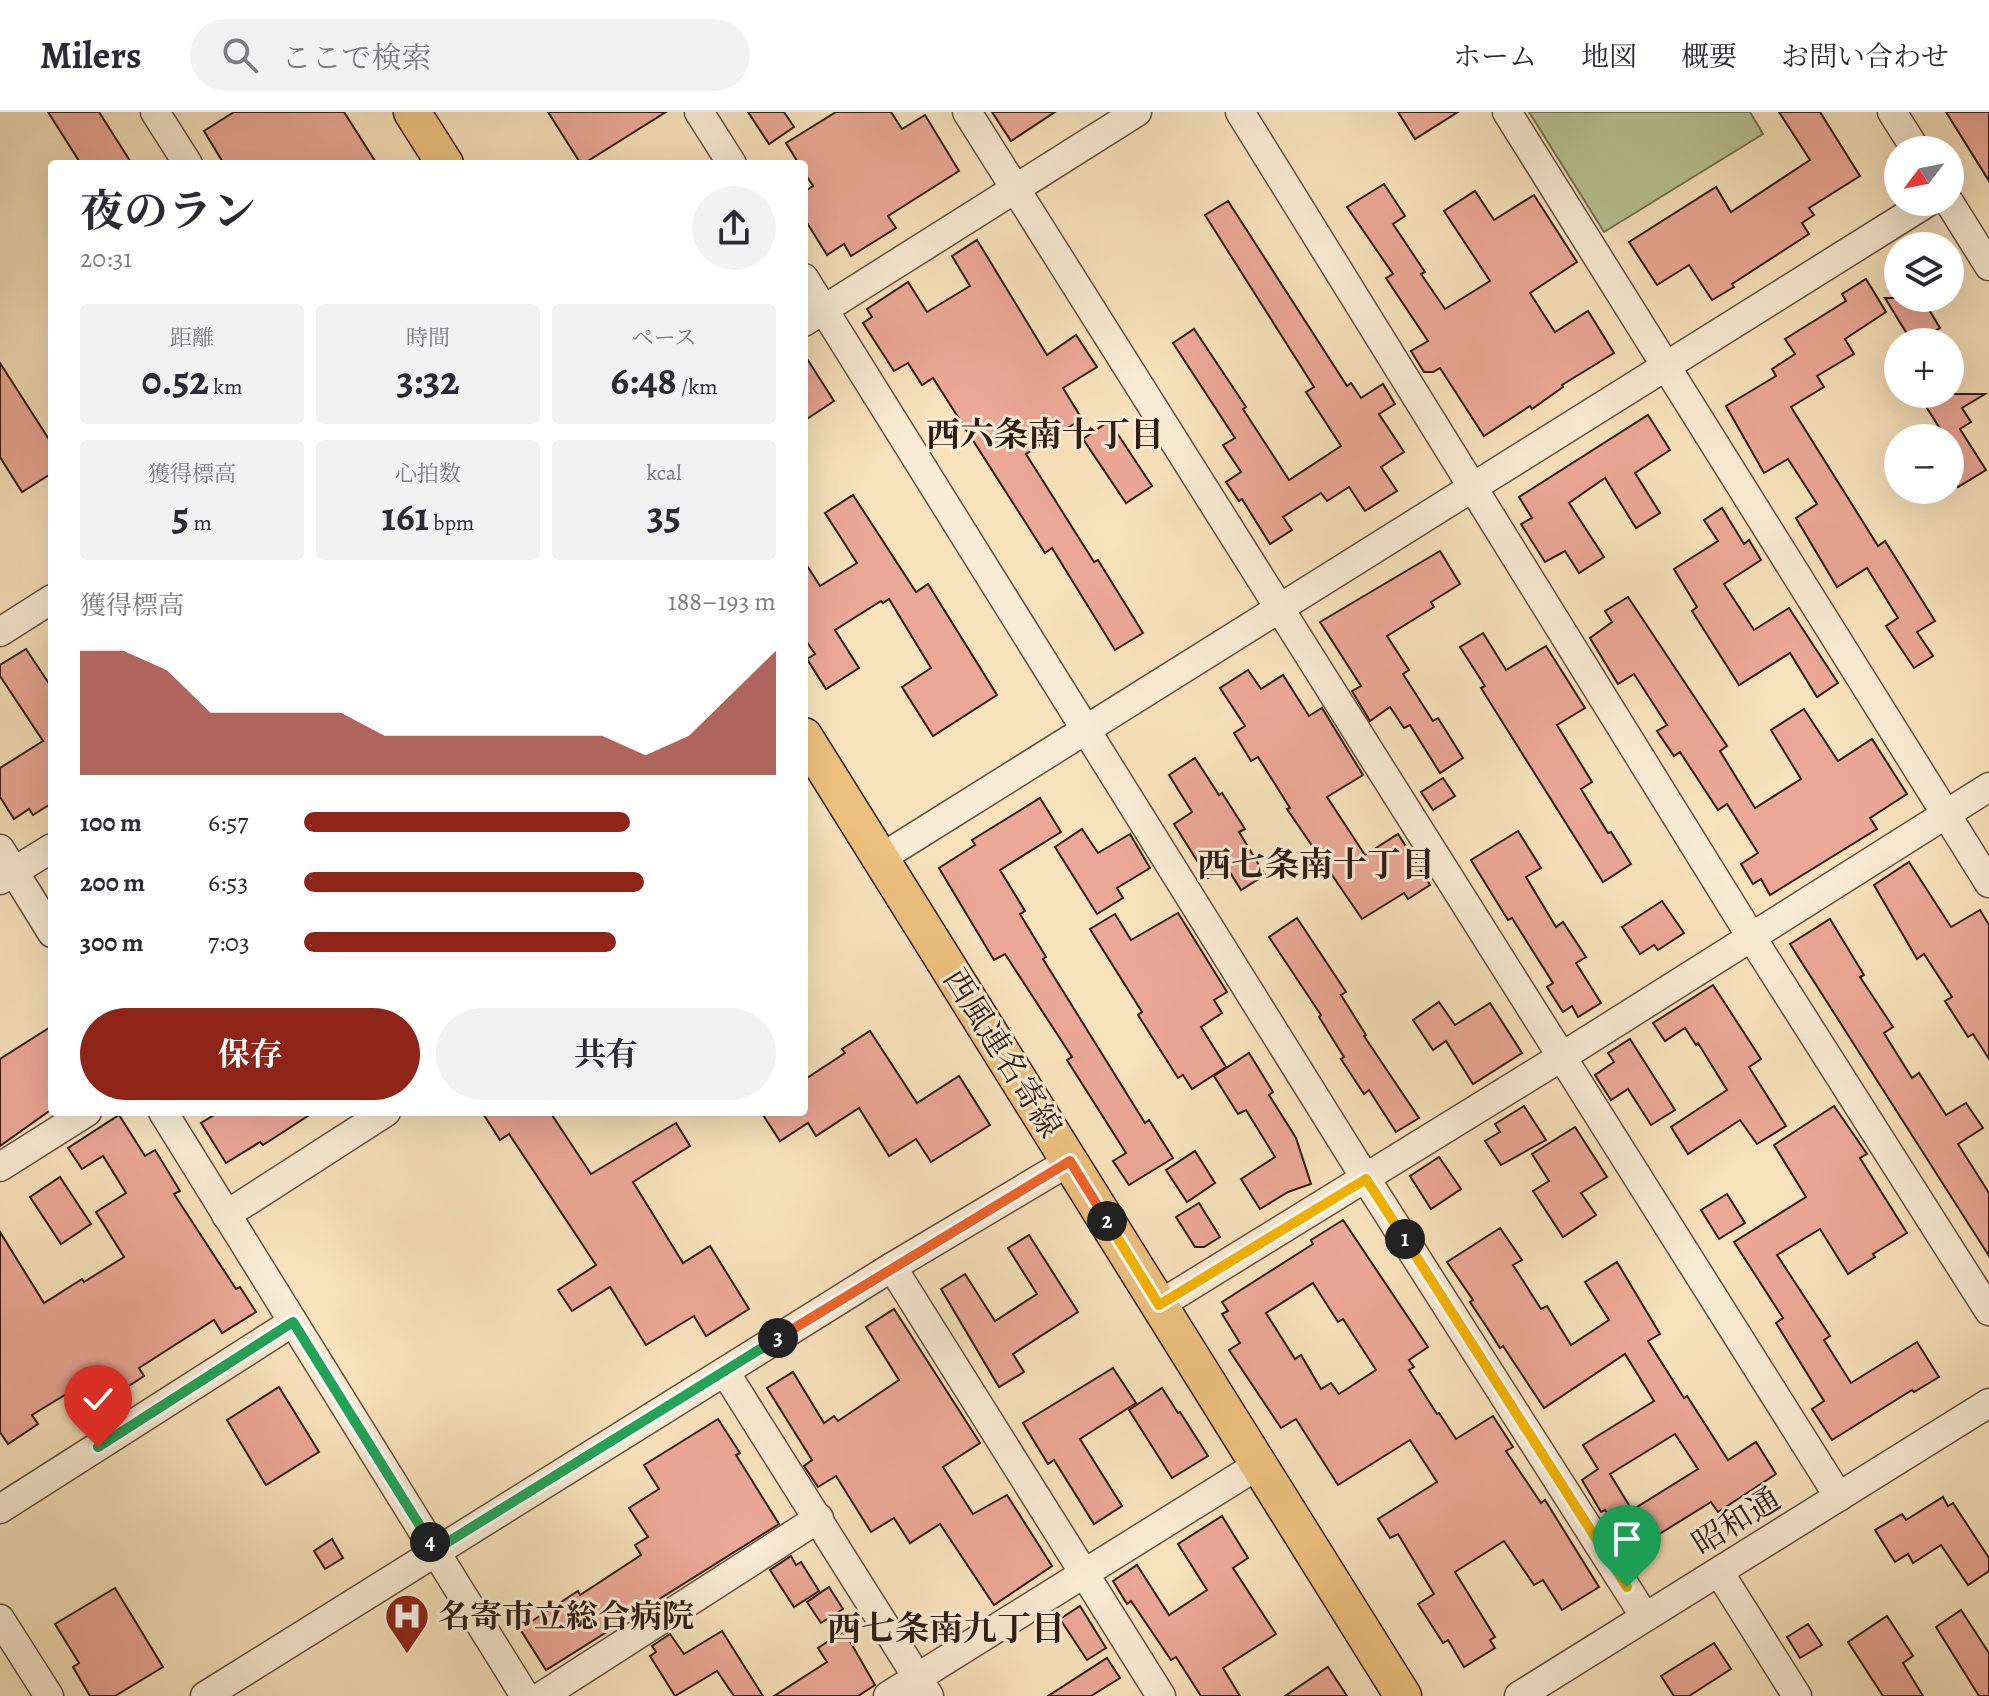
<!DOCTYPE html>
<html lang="ja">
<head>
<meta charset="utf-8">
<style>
	body { margin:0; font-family:Alegreya,"Noto Serif JP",serif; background:#f2f2f3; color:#2b2b33; height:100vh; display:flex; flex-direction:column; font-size:30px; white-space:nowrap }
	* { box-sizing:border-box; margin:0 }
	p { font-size:26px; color:#7c7c81 }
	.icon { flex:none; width:44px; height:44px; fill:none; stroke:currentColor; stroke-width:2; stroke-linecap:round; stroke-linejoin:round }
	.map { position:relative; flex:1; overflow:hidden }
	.details { position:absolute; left:48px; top:48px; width:760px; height:956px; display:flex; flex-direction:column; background:#fff; border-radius:8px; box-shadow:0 8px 32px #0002 }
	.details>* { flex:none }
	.needle { width:52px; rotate:238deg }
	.tools { position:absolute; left:1884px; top:24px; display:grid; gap:16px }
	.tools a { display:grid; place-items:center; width:80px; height:80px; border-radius:50%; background:#fff; box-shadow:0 8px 32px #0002; font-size:40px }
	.pin { position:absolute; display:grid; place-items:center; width:68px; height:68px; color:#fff; margin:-82px -34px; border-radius:50% 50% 50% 0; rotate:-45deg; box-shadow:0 0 8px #0007 }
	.pin .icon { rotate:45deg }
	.km { position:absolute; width:40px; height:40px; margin:-20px; border-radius:50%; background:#222; color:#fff; font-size:22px; line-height:40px; text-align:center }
	.round { display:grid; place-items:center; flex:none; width:84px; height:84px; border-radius:42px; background:#f2f2f3 }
	.summary { display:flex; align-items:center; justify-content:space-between; height:136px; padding:0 32px }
	h1 { font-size:44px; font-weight:700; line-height:60px }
	.metrics { display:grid; grid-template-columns:repeat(3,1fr); gap:12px; height:136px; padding:8px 32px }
	.metrics div { display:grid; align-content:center; border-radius:8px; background:#f2f2f3; text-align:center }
	.metrics b { font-size:40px; font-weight:700 }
	.metrics small { font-size:22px; font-weight:400 }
	.metrics p { font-size:22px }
	.chart { height:224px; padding:16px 32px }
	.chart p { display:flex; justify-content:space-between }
	.chart svg { width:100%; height:144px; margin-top:8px; fill:#8f2418; opacity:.7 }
	.action { display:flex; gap:16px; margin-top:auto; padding:16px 32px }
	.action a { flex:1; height:92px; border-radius:48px; background:#8f2418; color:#fff; font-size:32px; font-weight:700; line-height:92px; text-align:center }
	.action a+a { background:#f2f2f3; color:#2b2b33 }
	ul { padding:0 32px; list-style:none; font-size:26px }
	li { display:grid; grid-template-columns:128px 96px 1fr; align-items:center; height:60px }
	li i { height:20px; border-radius:10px; background:#8f2418 }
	header { display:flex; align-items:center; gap:48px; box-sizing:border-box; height:112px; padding:0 40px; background:#fff; border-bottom:2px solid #e1e1e2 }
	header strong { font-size:38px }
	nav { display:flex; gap:44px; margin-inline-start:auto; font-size:28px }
	.search { width:560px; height:72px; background:#f2f2f3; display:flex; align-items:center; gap:20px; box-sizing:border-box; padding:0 28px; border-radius:44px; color:#7c7c81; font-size:30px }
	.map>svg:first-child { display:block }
	.green { fill:#b8c495; stroke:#747154; stroke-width:2 }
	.building { fill:#eca897; stroke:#301e13; stroke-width:2; fill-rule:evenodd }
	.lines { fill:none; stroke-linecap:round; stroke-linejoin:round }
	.minor-casing { stroke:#624f3e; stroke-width:31 }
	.major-casing { stroke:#301e13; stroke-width:39 }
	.minor { stroke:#faecd4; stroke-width:28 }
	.major { stroke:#ecc17e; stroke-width:36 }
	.split-1-casing { stroke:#fff; stroke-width:16 }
	.split-2-casing { stroke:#fff; stroke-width:16 }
	.split-3-casing { stroke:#fff; stroke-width:16 }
	.split-4-casing { stroke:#fff; stroke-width:16 }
	.split-5-casing { stroke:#fff; stroke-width:16 }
	.split-1 { stroke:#f5b400; stroke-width:10 }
	.split-2 { stroke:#f5b400; stroke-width:10 }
	.split-3 { stroke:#f0652b; stroke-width:10 }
	.split-4 { stroke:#22a559; stroke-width:10 }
	.split-5 { stroke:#22a559; stroke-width:10 }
	.labels { text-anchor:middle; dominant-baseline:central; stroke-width:6; stroke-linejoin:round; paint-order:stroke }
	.street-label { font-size:32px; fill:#301e13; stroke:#faecd4 }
	.poi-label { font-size:32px; font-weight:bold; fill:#301e13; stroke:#faecd4; text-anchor:start }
	.neighbourhood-label { font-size:34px; font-weight:bold; fill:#301e13; stroke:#faecd4 }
</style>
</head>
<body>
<header>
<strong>Milers</strong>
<div class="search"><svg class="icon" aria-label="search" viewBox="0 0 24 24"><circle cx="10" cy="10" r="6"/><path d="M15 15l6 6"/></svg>ここで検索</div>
<nav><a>ホーム</a><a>地図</a><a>概要</a><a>お問い合わせ</a></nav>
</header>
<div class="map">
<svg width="1989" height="1584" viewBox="0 0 1989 1584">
	<rect width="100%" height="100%" fill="#f8e2bd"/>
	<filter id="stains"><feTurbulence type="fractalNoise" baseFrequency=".0025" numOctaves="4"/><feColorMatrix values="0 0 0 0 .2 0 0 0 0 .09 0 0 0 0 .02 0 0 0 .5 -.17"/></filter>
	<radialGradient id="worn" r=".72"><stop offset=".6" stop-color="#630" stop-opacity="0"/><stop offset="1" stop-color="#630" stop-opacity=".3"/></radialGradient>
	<path class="green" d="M1529,0H1750L1763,22L1604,120Z"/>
	<g class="building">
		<path d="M48,0H99L132,52H81Z"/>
		<path d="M234,0H344L377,52H224L204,19Z"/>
		<path d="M548,0H666L583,52H581Z"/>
		<path d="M748,0H784L794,15L769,32Z"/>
		<path d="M836,0H891L902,17L925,3L959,59L888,104L896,116L851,144L844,132L827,143L804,106V80L813,74L804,60V52H799L786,31Z"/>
		<path d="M992,0H1055L1011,29Z"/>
		<path d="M1398,0H1458L1415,27Z"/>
		<path d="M1779,0H1820L1860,64L1809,96L1814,103L1802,111L1809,122L1732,172L1734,175L1712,188L1689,153L1657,173L1629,130L1716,75L1731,100L1810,48Z"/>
		<path d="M1946,0H1989V69Z"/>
		<path d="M1384,72L1405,104L1393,112L1425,160L1421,162L1445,197L1490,169L1444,99L1475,79L1494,108L1534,83L1577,150L1530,181L1555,220L1588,199L1614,241L1562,273L1563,275L1532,297L1530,294L1484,324L1440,256L1433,260H1424L1411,239L1428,229L1386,166L1393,162L1347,95Z"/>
		<path d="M1228,89L1347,274L1351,271L1361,286L1383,272L1395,292L1379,302L1404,340L1381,355L1397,379L1365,399L1349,375L1327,389L1321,381L1283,405L1292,418L1270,432L1242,387L1239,389L1226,370L1241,360L1223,333L1235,326L1173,231L1194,217L1246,295L1243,297L1289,368L1341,334L1306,280L1314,275L1205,103Z"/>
		<path d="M977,128L1047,243L1076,223L1097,255L1063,276L1082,307L1026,342L1094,450L1098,448L1143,521L1115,538L1052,436L1045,441L933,266L922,273L908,251L894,259L863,211L872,205L867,197L908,170L927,200L970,174L952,144Z"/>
		<path d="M1866,167L1886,200L1845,227L1854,242L1817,264L1824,275L1791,295L1878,434L1885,429L1935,509L1917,520L1933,544L1914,556L1886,514L1898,506L1867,456L1837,475L1796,406L1817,392L1788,347L1764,361L1726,294L1776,264L1772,257L1795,242L1785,227L1846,189L1842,182Z"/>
		<path d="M1885,186H1922L1940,216L1917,230H1912Z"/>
		<path d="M804,242L834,289L804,309Z"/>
		<path d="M0,251L52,332V361L22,380L0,345Z"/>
		<path d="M1918,282H1985L1962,296L1971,310L1960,317L1986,358L1958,375L1950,361V324L1946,326Z"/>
		<path d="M1648,303L1670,338L1635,361L1660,401L1636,416L1605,366L1569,391L1604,445L1579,461L1565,439L1545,450L1521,412L1532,406L1519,385Z"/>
		<path d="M1109,309L1152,374L1126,391L1083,327Z"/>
		<path d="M853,383L916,480L928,472L997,583L933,624L902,575L931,556L889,487L883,491L881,489L835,518L859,556L826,577L807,547L815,542L804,526V449L820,474L857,451L825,401Z"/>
		<path d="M1722,396L1744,432L1749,428L1761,448L1724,472L1754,518L1789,496L1838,571L1817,585L1790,541L1739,573L1692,499L1697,495L1674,457L1718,429L1704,408Z"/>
		<path d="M1440,439L1460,472L1431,490L1434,495L1387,524L1409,558L1403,562L1433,609L1438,606L1463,646L1440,661L1410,613L1404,616L1390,595L1370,609L1352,579L1361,574L1320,510Z"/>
		<path d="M1628,485L1727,634L1720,639L1755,696L1801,667L1771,618L1804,597L1838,649L1872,627L1907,682L1870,706L1877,717L1770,783L1761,767L1753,772L1741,752L1758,741L1727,692L1718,698L1680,640L1674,644L1657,619L1667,613L1634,562L1618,572L1590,526L1612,510L1605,499Z"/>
		<path d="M1483,521L1506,558L1546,534L1585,596L1557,613L1592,670L1581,677L1608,721L1611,720L1631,752L1603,770L1481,576L1485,574L1460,535Z"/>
		<path d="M26,537L52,576V691L33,703L29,697L14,707L0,685V656L43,629L0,564V553Z"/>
		<path d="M1248,558L1261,577L1283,563L1309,604L1322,596L1363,663L1327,685L1365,743L1398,722L1430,773L1408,787L1404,781L1362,807L1287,697L1290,696L1258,645L1251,649L1234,621L1245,614L1220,576Z"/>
		<path d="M1195,646L1219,683L1222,681L1245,717L1239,720L1265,763L1241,778L1226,754L1208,766L1174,712L1192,700L1169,663Z"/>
		<path d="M1443,666L1455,684L1433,698L1421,680Z"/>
		<path d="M1040,686L1061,720L1000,758L1025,799L1020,802L1046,845L1043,847L1145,1011L1149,1008L1173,1046L1129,1073L1113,1049L1126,1041L1067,948L1072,945L1005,842L994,848L939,756L975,733L972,728Z"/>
		<path d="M1082,717L1098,741L1130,722L1150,756L1117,776L1123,786L1097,802L1055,735Z"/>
		<path d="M1518,719L1541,756L1526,765L1556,815L1563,810L1586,845L1576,851L1601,891L1578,905L1572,894L1563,900L1547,875L1553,871L1512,806L1508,808L1471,748Z"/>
		<path d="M1909,750L1951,815L1980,798L1989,813V947L1973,922L1968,925L1945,889L1952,885L1924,842L1917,847L1874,773Z"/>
		<path d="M1662,789L1684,821L1658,838L1654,833L1640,842L1622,815Z"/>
		<path d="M1178,801L1227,880L1214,888L1222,901L1201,915L1226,955L1192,977L1183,963L1178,966L1138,903L1142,900L1090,817L1115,802L1131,828Z"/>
		<path d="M1297,806L1346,880L1341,883L1366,923L1364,924L1419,1006L1396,1020L1369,978L1364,982L1341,947L1344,945L1319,905L1321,903L1269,825Z"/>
		<path d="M1830,807L1864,863L1860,865L1893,915L1884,921L1912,966L1919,961L1946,1003L1966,991L1983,1016L1958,1032L1989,1081V1144L1790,832Z"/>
		<path d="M1713,873L1761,947L1749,955L1786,1014L1757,1032L1740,1008L1688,1042L1671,1015L1727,978L1698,931L1696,933L1685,916L1665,929L1653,911Z"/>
		<path d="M1439,890L1455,913L1490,891L1522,941L1473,972L1446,929L1433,938L1413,908Z"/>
		<path d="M52,914V997L0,1034V947Z"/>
		<path d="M870,919L917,991L959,964L990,1013L931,1050L916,1027L889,1044L859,996L816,1024L808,1011L780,1029L761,1000H804V968L845,941L842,937Z"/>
		<path d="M1630,927L1675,998L1651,1013L1628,977L1611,988L1595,963L1614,950L1608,941Z"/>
		<path d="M1249,941L1273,980L1269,983L1296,1026L1311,1072L1288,1080L1260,1097L1241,1067L1275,1045L1246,998L1238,1002L1214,964Z"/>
		<path d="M1524,994L1546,1028L1501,1053L1485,1029L1500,1020L1495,1012Z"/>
		<path d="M1834,994L1867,1042L1860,1046L1907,1121L1873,1142L1875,1145L1848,1162L1820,1117L1777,1143L1830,1224L1824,1228L1851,1271L1917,1230L1939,1265L1914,1280L1912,1278L1832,1328L1812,1297L1824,1289L1776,1211L1783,1206L1734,1130L1806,1085L1774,1033Z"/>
		<path d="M219,1000H314L263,1033L260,1030L226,1051L201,1011Z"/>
		<path d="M482,1000H550L591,1062L676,1011L690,1034L633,1070L683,1151L710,1134L749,1197L706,1224L694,1204L646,1233L610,1175L572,1199L558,1178L596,1153L509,1022L500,1028Z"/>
		<path d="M119,1003L145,1044L155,1038L180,1079L174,1082L236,1177L240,1175L256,1200L222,1221L214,1208L139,1256L144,1264L115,1283L101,1261L32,1303L38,1312L8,1332L0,1320V1120L44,1191L82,1167L84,1170L124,1145L96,1100L126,1081L103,1044L82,1057L68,1036Z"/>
		<path d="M1575,1015L1607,1065L1581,1081L1596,1103L1563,1125L1533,1079L1549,1069L1532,1042Z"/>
		<path d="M1195,1039L1215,1071L1187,1090L1166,1058Z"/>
		<path d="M1439,1045L1461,1077L1431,1097L1410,1064Z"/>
		<path d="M60,1065L91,1112L61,1132L30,1085Z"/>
		<path d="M1727,1082L1745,1111L1719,1127L1701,1098Z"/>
		<path d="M1199,1091L1220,1125L1204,1135H1195L1176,1105Z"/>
		<path d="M1343,1108L1428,1235L1409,1248L1414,1255L1409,1258L1437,1302L1439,1301L1456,1327L1493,1304L1513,1335L1506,1339L1541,1391L1545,1388L1599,1475L1562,1498L1543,1468L1534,1473L1504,1429L1455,1460L1495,1525L1490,1528L1495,1536L1464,1555L1448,1528L1443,1531L1418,1492L1434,1482L1398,1422L1390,1426L1378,1407L1437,1370L1410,1328L1338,1373L1296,1307L1281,1316L1229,1238L1240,1231L1222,1202L1228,1199L1222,1190L1313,1132L1311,1128ZM1313,1171L1338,1210L1343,1207L1376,1258L1339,1282L1331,1271L1321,1277L1301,1243L1295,1247L1266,1201Z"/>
		<path d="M1500,1116L1522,1148L1513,1153L1541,1197L1547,1194L1571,1233L1609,1208L1585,1170L1617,1150L1660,1222L1648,1229L1684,1286L1687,1284L1728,1348L1756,1330L1776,1362L1718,1400L1711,1390L1632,1439L1605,1398L1601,1400L1582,1368L1598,1357L1583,1333L1654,1289L1625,1242L1544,1296L1503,1234L1500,1236L1486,1214L1470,1190L1473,1188L1447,1150ZM1675,1322L1698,1357L1632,1398L1610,1362Z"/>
		<path d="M1029,1123L1078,1200L1013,1242L1024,1260L999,1275L941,1177L965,1162L995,1209L1037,1182L1008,1136Z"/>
		<path d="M894,1197L980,1331L943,1355L973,1402L1007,1383L1052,1454L994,1493L940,1412L910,1431L894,1406L871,1420L836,1364L818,1375L804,1354L812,1348L767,1276L793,1260L824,1311L834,1304L838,1309L899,1268L866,1215Z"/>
		<path d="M1113,1256L1136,1291L1080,1327L1122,1394L1094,1412L1054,1348L1048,1352L1023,1311Z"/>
		<path d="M279,1275L319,1340L266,1373L227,1308Z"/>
		<path d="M1162,1276L1178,1301L1180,1300L1208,1344L1172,1366L1129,1298Z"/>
		<path d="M718,1307L740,1341L736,1343L779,1412L546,1558L520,1517L578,1479L580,1483L641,1443L635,1433L648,1425L629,1396L659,1377L644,1353Z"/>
		<path d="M1943,1385L1948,1394L1953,1391L1989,1446V1459L1968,1473L1941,1433L1913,1451L1908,1442L1895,1450L1875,1418L1902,1402L1906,1408Z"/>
		<path d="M1222,1404L1248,1446L1233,1456L1276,1522L1223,1556L1240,1584H1201L1176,1545L1171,1548L1131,1489L1127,1492L1113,1469L1137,1453L1169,1503L1207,1478L1178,1432Z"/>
		<path d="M332,1427L343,1446L325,1457L314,1439Z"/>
		<path d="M791,1444L796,1453L801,1450L819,1479L794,1495L770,1458Z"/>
		<path d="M829,1475L843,1497L821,1511L807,1490Z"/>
		<path d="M115,1476L163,1555L115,1584H90L73,1555L79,1551L55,1512Z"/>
		<path d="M1080,1494L1106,1536L1087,1548L1060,1507Z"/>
		<path d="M1961,1498L1989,1541V1584H1979L1936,1515Z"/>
		<path d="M1887,1504L1913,1544L1903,1551L1923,1584H1883L1848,1530Z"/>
		<path d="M1808,1512L1822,1533L1800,1546L1787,1525Z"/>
		<path d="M722,1519L763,1584H734L717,1559L675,1584L650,1544L656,1540L652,1534L670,1522L684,1542Z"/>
		<path d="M844,1519L875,1573L858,1584H774L827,1550L818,1536Z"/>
		<path d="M1714,1531L1731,1557L1689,1584H1674L1661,1564Z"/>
		<path d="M1107,1546L1120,1566L1091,1584H1048Z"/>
		<path d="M1328,1555L1347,1584H1285Z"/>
	</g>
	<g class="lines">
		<g class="minor-casing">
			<g id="minor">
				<path d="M155,0L188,52"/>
				<path d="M699,0L732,52"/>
				<path d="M967,0L1839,1385"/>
				<path d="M1240,0L1752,826L1989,1199"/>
				<path d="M1507,0L1989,771"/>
				<path d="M1892,0L1916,38"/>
				<path d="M1949,90L1989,154"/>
				<path d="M804,166L1366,1067L1645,1505"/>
				<path d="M804,210L1137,0"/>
				<path d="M0,520L52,487"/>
				<path d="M0,737L52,821"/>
				<path d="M881,746L1928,90"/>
				<path d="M0,768L52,736"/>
				<path d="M163,1000L525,1584"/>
				<path d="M0,1055L87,1000"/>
				<path d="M226,1103L386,1000"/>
				<path d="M892,1155L1161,1584"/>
				<path d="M1159,1193L1563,944L1989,675"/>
				<path d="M725,1260L929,1584"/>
				<path d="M0,1397L293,1210"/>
				<path d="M1719,1460L1797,1584"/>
				<path d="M0,1507L49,1584"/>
				<path d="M205,1584L892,1155L1070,1049"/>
				<path d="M542,1584L819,1406"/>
				<path d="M888,1584L1258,1353"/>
				<path d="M1519,1584L1989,1291"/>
			</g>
		</g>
		<g class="major-casing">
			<g id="major">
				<path d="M412,0L445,52"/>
				<path d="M804,624L1403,1584"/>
			</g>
		</g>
		<use href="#minor" class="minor"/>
		<use href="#major" class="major"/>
	</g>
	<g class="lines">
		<g class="split-1-casing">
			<path id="split-1" d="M1405,1127L1627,1475"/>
		</g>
		<g class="split-2-casing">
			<path id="split-2" d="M1107,1109L1159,1193L1366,1067L1405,1127"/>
		</g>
		<g class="split-3-casing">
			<path id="split-3" d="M778,1226L1070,1049L1107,1109"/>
		</g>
		<g class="split-4-casing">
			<path id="split-4" d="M430,1430L435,1438L778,1226"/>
		</g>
		<g class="split-5-casing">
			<path id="split-5" d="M98,1335L293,1210L430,1430"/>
		</g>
		<use href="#split-1" class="split-1"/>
		<use href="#split-2" class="split-2"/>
		<use href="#split-3" class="split-3"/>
		<use href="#split-4" class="split-4"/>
		<use href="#split-5" class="split-5"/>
	</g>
	<defs>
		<g id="hospital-pin" transform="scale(2.3)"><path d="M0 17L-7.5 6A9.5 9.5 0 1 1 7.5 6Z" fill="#8f2418" stroke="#faecd4"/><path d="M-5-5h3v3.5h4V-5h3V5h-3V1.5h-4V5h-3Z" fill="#fff"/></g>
	</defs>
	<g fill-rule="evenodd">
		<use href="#hospital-pin" x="407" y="1504"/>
	</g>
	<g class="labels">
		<g class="street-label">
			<text transform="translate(1003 941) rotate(58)">西風連名寄線</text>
			<text transform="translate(1736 1409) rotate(-32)">昭和通</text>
		</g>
		<g class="poi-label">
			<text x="438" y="1504">名寄市立総合病院</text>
		</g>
		<g class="neighbourhood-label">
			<text x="1045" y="322">西六条南十丁目</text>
			<text x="1316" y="752">西七条南十丁目</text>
			<text x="946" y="1516">西七条南九丁目</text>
		</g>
	</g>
	<rect width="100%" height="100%" filter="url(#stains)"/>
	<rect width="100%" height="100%" fill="url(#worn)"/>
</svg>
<div class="tools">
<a><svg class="needle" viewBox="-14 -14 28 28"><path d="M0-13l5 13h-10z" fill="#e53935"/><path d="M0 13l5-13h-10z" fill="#7c7c81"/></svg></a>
<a><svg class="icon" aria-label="layers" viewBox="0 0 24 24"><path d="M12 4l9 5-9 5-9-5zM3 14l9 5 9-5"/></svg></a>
<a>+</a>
<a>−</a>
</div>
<div class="pin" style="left:1627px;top:1475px;background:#1e9e55"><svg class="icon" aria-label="arrive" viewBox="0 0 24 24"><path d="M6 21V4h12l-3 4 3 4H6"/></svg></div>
<div class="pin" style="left:98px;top:1335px;background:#d93025"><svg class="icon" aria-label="check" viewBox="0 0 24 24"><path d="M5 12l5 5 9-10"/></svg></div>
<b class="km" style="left:1405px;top:1127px">1</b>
<b class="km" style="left:1107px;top:1109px">2</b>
<b class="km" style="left:778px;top:1226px">3</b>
<b class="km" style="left:430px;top:1430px">4</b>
<section class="details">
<div class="summary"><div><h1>夜のラン</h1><p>20:31</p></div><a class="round"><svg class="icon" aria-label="share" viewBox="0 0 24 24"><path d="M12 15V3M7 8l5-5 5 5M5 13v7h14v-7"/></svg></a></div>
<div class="metrics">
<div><p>距離</p><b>0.52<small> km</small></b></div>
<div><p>時間</p><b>3:32</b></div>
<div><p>ペース</p><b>6:48<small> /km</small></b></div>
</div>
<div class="metrics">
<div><p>獲得標高</p><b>5<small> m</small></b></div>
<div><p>心拍数</p><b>161<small> bpm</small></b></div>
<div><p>kcal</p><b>35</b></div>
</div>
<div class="chart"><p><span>獲得標高</span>188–193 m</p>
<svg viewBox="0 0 160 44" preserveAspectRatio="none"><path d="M0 44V6L10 6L20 12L30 25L40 25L50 25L60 25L70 32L80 32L90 32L100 32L110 32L120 32L130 38L140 32L150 19L160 6V44z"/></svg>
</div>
<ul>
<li><b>100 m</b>6:57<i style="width:69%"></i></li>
<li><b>200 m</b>6:53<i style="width:72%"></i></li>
<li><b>300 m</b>7:03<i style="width:66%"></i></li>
</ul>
<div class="action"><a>保存</a><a>共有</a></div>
</section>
</div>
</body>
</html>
